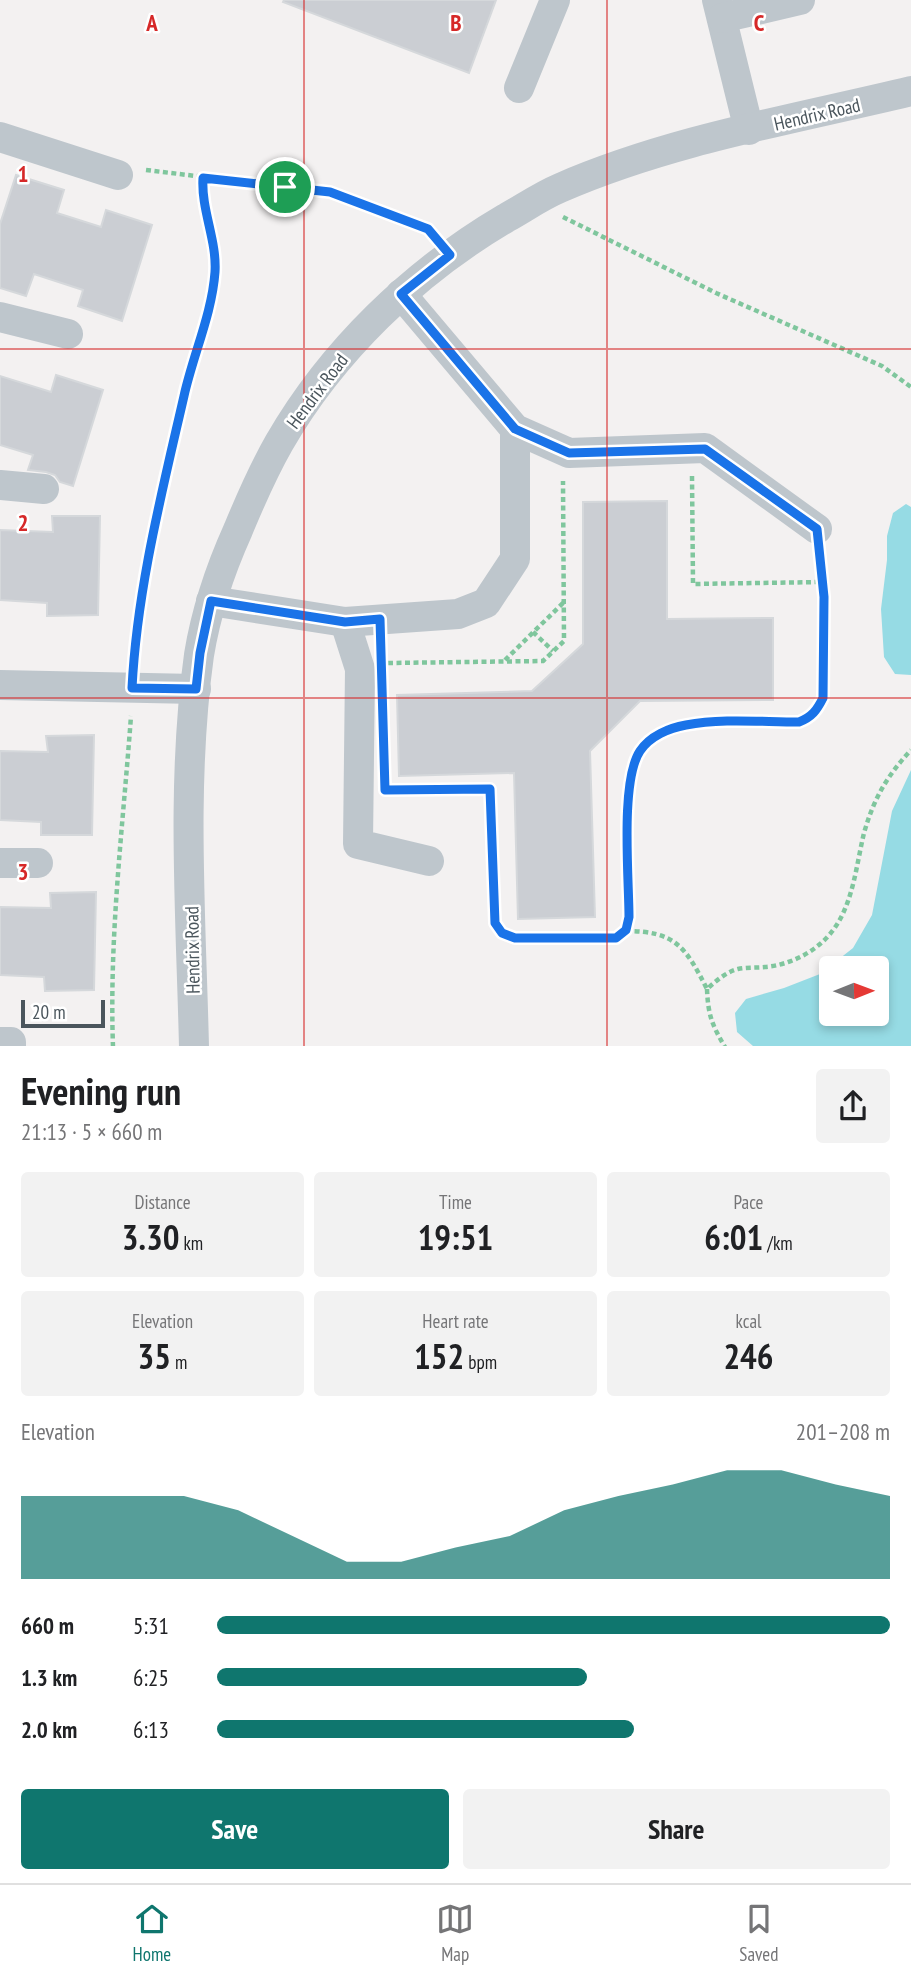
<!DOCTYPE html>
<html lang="en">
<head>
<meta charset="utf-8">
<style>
	body { margin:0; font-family:"PT Sans Narrow",sans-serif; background:#f2f2f2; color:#202124; height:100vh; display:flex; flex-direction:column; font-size:26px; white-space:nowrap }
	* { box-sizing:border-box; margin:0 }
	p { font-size:23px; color:#757577 }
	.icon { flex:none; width:38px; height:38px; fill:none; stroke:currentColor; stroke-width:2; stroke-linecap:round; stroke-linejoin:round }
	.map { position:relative; height:1046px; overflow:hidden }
	.side { display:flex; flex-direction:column; background:#fff; flex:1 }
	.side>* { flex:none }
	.needle { width:46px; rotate:89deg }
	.fabs { position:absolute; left:819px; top:956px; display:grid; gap:14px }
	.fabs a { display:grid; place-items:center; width:70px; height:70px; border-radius:7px; background:#fff; box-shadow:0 4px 10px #0003; font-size:35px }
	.scale { position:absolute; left:21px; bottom:18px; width:84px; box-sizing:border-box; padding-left:7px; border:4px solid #4a555c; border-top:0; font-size:19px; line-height:24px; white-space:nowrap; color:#4a555c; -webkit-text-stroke:5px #fff; paint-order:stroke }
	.pin { position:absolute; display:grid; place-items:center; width:60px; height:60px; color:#fff; margin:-30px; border:4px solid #fff; border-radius:50%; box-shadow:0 2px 7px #0007 }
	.round { display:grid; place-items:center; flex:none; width:74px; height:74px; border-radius:7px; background:#f2f2f2 }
	.head { display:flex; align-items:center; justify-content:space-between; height:119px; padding:0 21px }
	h1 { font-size:38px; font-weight:700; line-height:52px }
	.figures { display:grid; grid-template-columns:repeat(3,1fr); gap:10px; height:119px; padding:7px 21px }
	.figures div { display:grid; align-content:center; border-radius:7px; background:#f2f2f2; text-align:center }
	.figures b { font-size:35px; font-weight:700 }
	.figures small { font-size:19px; font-weight:400 }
	.figures p { font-size:19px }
	.chart { height:196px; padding:14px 21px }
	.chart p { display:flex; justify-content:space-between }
	.chart svg { width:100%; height:126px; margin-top:7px; fill:#0f766e; opacity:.7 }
	.action { display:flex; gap:14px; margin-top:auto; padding:14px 21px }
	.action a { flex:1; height:80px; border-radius:7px; background:#0f766e; color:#fff; font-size:28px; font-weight:700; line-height:80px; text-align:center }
	.action a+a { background:#f2f2f2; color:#202124 }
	ul { padding:0 21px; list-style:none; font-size:23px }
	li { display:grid; grid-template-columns:112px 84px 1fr; align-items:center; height:52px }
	li i { height:18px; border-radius:9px; background:#0f766e }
	.tab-bar { display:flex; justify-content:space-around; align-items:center; height:98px; border-top:2px solid #e0e0e0; background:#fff; font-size:19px; color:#757577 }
	.tab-bar a { display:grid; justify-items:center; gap:4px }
	.tab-bar .active { color:#0f766e }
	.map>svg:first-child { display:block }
	.water { fill:#96dbe4; fill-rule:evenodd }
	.building { fill:#cbced3; stroke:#d5d8db; stroke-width:2 }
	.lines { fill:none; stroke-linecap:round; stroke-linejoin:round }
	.path { stroke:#7fc69d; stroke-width:4.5; stroke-dasharray:5 3.5; stroke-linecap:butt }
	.minor { stroke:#bec6cc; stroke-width:30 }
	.route-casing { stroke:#fff; stroke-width:14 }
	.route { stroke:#1a73e8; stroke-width:9 }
	.grid { fill:none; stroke:#d62828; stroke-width:2; stroke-opacity:0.55 }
	.labels { text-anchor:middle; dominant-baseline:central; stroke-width:5; stroke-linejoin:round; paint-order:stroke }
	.street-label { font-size:19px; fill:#4a555c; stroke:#fff }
	.grid-label { font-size:23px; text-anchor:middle; font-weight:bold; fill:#d62828; stroke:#fff; stroke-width:5; stroke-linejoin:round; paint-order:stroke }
</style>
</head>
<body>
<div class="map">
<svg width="911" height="1047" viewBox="0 0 911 1047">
	<rect width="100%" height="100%" fill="#f3f1f1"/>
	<g class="water">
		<path d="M906,504L911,507V675L895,674L884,657L881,609L887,560V536L893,513Z"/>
		<path d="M911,770V1046H753L737,1032L735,1013L746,999L784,988L820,974L853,948L872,915L892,811ZM831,968H877V1013H831Z"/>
	</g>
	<g class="building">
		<path d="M284,0H496L469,73L283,2Z"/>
		<path d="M16,175L64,190L57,213L101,227L106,210L152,225L122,321L78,306L83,290L34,274L26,296L0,288V224Z"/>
		<path d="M56,375L103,390L73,486L60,482L55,475L46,472L28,470L33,455L0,445V376L51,392Z"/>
		<path d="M667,501V619L773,618V700L640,701L590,751L595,917L518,919L514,773L399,776L397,695L532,691L583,644V502Z"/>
		<path d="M52,516H100L98,615L47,616V603L0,600V530L53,532Z"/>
		<path d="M94,735L92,835H41V822L0,820V751L48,752L46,736Z"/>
		<path d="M96,892L94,990L45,991L44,977L0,975V907L51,908L50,893Z"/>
	</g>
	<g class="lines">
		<g class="path">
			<path d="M146,170L329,192L428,229L431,233"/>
			<path d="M563,217L716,293L882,366L911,387"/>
			<path d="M692,476L693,584L822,582"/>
			<path d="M533,632L553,651"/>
			<path d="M505,660L564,602"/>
			<path d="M134,661L144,572L184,394L204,324L215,274V247L202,189L203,178"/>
			<path d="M388,663L543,661L564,641L563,481"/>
			<path d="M386,790L490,789L495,923L502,933L515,938H616L626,931L629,917C629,878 620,781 640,751C650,736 669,728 686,725C722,718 762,722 799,722C812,717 817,710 823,698L824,597L819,556"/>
			<path d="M626,931C676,931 686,948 707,989C716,981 726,972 738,969C747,967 756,968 765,967C789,965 814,953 830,934C853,907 856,866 864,833C874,798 887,776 911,750"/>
			<path d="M707,989C708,1015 712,1025 725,1047"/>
			<path d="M113,1047C109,935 123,826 131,716"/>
		</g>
		<g class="minor">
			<path d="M717,0L749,130"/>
			<path d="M722,18L800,0"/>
			<path d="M519,88L555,0"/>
			<path d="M0,137L118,175"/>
			<path d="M401,294L515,429L569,453L705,448L817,529"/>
			<path d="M0,317L68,334"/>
			<path d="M0,485L44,489"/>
			<path d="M211,601L345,622L458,614L486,603L515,559V429"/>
			<path d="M345,622L360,669L358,844L429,861"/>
			<path d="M0,685L196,689"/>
			<path d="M0,863H38"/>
			<path d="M0,1042H11V1047"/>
			<path d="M194,1047C191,917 181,784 199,655C206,612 220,570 238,530C250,501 263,471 279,443C332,351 414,272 506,218C524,208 541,196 560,188C670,140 795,119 911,91"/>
		</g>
	</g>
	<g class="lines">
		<g class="route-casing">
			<path id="route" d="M203,178L330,192L428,229L450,255L401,294L515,429L569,453L705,449L817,529L824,597L823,698C817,710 812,717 799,722C762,722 722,718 686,725C669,728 650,736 640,751C620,781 629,879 629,917L626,930L616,938H515L502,933L495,923L490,789L385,790L380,619L345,622L211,601L200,653L196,689L132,688C137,589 162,492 184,396C193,355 212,314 215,272C217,240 201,210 203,178Z"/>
		</g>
		<use href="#route" class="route"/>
	</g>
	<path class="grid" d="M304,0V1047M607,0V1047M0,349H911M0,698H911"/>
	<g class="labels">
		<g class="street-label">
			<text transform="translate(817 114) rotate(-13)">Hendrix Road</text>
			<text transform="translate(317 391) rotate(-53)">Hendrix Road</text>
			<text transform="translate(192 950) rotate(-91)">Hendrix Road</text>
		</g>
	</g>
	<g class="grid-label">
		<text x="152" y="31">A</text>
		<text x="456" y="31">B</text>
		<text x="759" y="31">C</text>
		<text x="23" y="182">1</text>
		<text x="23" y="531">2</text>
		<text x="23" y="880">3</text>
	</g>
</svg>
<div class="fabs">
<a><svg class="needle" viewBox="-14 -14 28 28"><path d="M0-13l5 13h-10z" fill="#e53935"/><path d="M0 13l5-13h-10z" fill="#757577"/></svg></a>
</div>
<div class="scale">20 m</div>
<div class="pin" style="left:285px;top:187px;background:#1e9e55"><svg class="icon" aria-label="arrive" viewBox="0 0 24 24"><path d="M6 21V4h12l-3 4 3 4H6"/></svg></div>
</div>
<section class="side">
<div class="head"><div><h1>Evening run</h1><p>21:13 · 5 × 660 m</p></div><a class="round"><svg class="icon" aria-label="share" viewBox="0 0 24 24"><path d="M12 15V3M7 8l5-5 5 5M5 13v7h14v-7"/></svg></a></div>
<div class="figures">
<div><p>Distance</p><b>3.30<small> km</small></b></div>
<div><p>Time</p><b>19:51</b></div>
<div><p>Pace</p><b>6:01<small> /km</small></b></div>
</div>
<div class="figures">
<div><p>Elevation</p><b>35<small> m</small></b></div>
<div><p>Heart rate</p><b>152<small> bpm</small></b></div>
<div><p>kcal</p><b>246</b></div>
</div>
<div class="chart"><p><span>Elevation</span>201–208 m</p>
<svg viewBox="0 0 160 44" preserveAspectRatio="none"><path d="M0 44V15L10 15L20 15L30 15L40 20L50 29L60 38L70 38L80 33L90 29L100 20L110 15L120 11L130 6L140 6L150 11L160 15V44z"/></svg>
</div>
<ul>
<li><b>660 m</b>5:31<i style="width:100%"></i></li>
<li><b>1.3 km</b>6:25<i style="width:55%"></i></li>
<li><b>2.0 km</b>6:13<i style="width:62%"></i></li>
</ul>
<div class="action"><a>Save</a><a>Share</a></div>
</section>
<nav class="tab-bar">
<a class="active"><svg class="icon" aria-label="home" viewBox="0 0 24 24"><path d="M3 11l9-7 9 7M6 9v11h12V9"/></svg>Home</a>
<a><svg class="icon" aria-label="map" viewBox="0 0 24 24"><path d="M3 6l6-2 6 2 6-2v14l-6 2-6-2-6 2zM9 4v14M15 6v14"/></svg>Map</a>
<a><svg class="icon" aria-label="saved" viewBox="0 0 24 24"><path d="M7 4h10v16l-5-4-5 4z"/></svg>Saved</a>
</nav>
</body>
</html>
